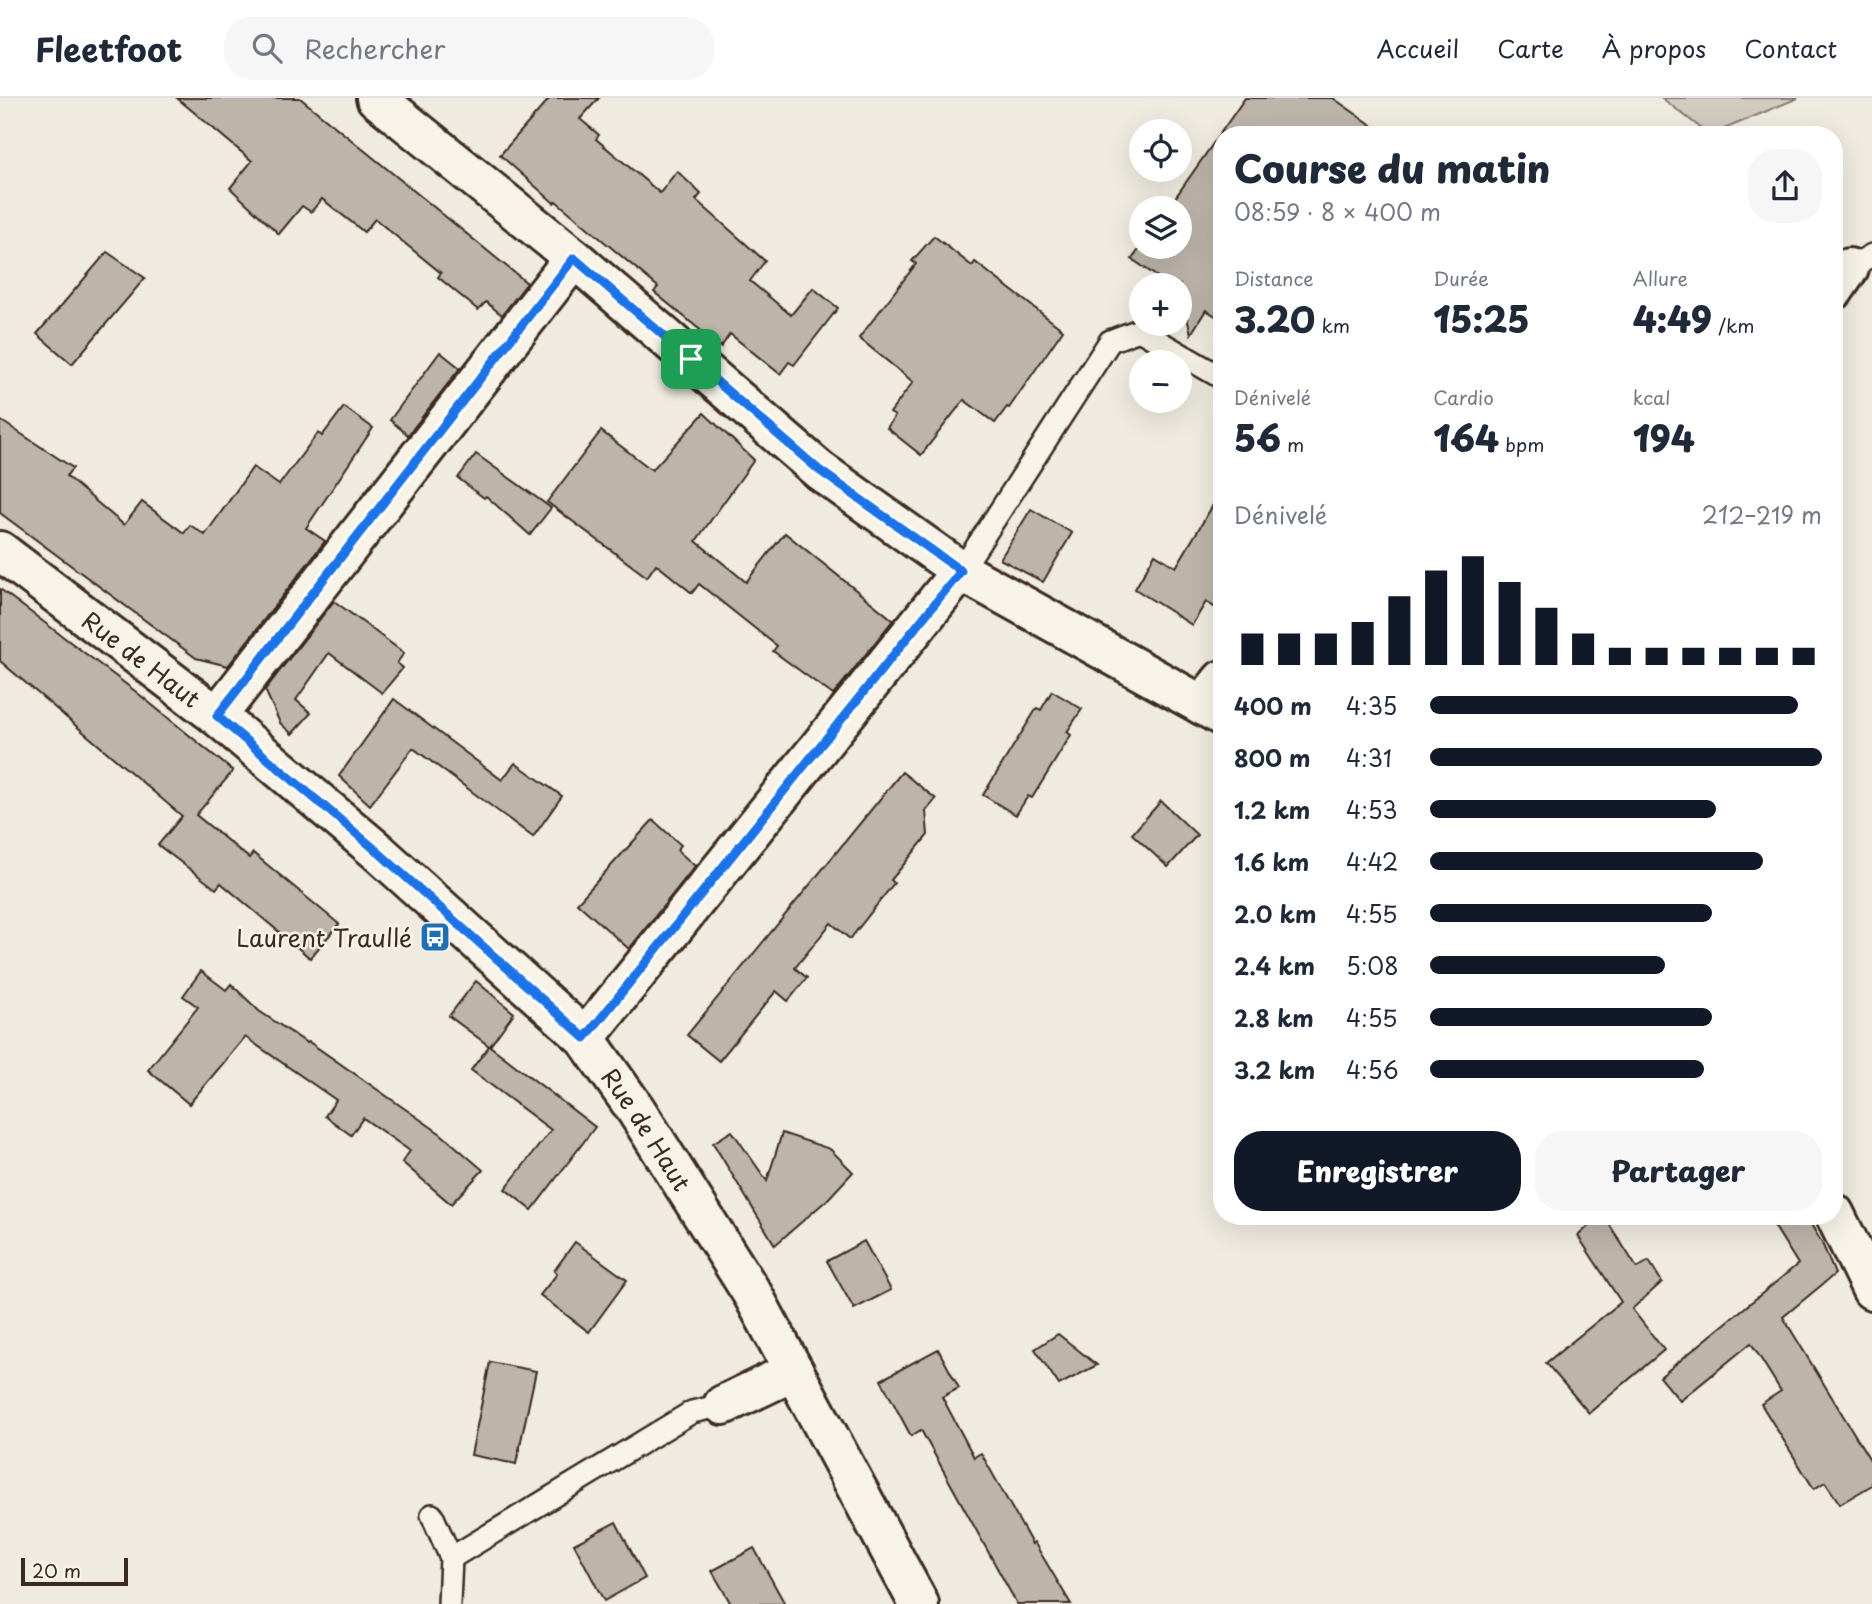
<!DOCTYPE html>
<html lang="fr">
<head>
<meta charset="utf-8">
<style>
	body { margin:0; font-family:"Playpen Sans",sans-serif; background:#f6f6f7; color:#1f2937; height:100vh; display:flex; flex-direction:column; font-size:26px; white-space:nowrap }
	* { box-sizing:border-box; margin:0 }
	p { font-size:23px; color:#747a83 }
	.icon { flex:none; width:38px; height:38px; fill:none; stroke:currentColor; stroke-width:2; stroke-linecap:round; stroke-linejoin:round }
	.map { position:relative; flex:1; overflow:hidden }
	.sheet { position:absolute; left:1213px; top:28px; width:630px; height:1099px; display:flex; flex-direction:column; background:#fff; border-radius:28px; box-shadow:0 7px 28px #0002 }
	.sheet>* { flex:none }
	.controls { position:absolute; left:1129px; top:21px; display:grid; gap:14px }
	.controls a { display:grid; place-items:center; width:63px; height:63px; border-radius:50%; background:#fff; box-shadow:0 7px 28px #0002; font-size:35px }
	.scale { position:absolute; left:21px; bottom:18px; width:107px; box-sizing:border-box; padding-left:7px; border:4px solid #3b2a1e; border-top:0; font-size:19px; line-height:24px; white-space:nowrap; color:#3b2a1e; -webkit-text-stroke:5px #f7f3e8; paint-order:stroke }
	.pin { position:absolute; display:grid; place-items:center; width:60px; height:60px; color:#fff; margin:-30px; border-radius:14px; box-shadow:0 4px 10px #0006 }
	.round { display:grid; place-items:center; flex:none; width:74px; height:74px; border-radius:28px; background:#f6f6f7 }
	.overview { display:flex; align-items:center; justify-content:space-between; height:119px; padding:0 21px }
	h1 { font-size:38px; font-weight:800; line-height:52px }
	.figures { display:grid; grid-template-columns:repeat(3,1fr); gap:10px; height:119px; padding:7px 21px }
	.figures div { display:grid; align-content:center }
	.figures b { font-size:35px; font-weight:800 }
	.figures small { font-size:19px; font-weight:400 }
	.figures p { font-size:19px }
	.chart { height:196px; padding:14px 21px }
	.chart p { display:flex; justify-content:space-between }
	.chart svg { width:100%; height:126px; margin-top:7px; stroke:#111827; stroke-width:6 }
	.button { display:flex; gap:14px; margin-top:auto; padding:14px 21px }
	.button a { flex:1; height:80px; border-radius:28px; background:#111827; color:#fff; font-size:28px; font-weight:800; line-height:80px; text-align:center }
	.button a+a { background:#f6f6f7; color:#1f2937 }
	ul { padding:0 21px; list-style:none; font-size:23px }
	li { display:grid; grid-template-columns:112px 84px 1fr; align-items:center; height:52px }
	li i { height:18px; border-radius:9px; background:#111827 }
	header { display:flex; align-items:center; gap:42px; box-sizing:border-box; height:98px; padding:0 35px; background:#fff; border-bottom:2px solid #e0e1e3 }
	header strong { font-size:33px }
	nav { display:flex; gap:38px; margin-inline-start:auto; font-size:24px }
	.search { width:490px; height:63px; background:#f6f6f7; display:flex; align-items:center; gap:18px; box-sizing:border-box; padding:0 24px; border-radius:28px; color:#747a83; font-size:26px }
	.map>svg:first-child { display:block }
	.green { fill:#d1cbc0; stroke:#867a6f; stroke-width:2 }
	.building { fill:#bdb5aa; stroke:#3b2a1e; stroke-width:2 }
	.lines { fill:none; stroke-linecap:round; stroke-linejoin:round }
	.lane-casing { stroke:#3b2a1e; stroke-width:26 }
	.street-casing { stroke:#3b2a1e; stroke-width:44 }
	.primary-casing { stroke:#3b2a1e; stroke-width:44 }
	.lane { stroke:#f7f3e8; stroke-width:21 }
	.street { stroke:#f7f3e8; stroke-width:38 }
	.primary { stroke:#f7f3e8; stroke-width:38 }
	.route-casing { stroke:#fff; stroke-width:14 }
	.route { stroke:#1a73e8; stroke-width:9 }
	.labels { text-anchor:middle; dominant-baseline:central; stroke-width:5; stroke-linejoin:round; paint-order:stroke }
	.street-label { font-size:24px; fill:#3b2a1e; stroke:#f7f3e8 }
	.poi-label { font-size:24px; fill:#3b2a1e; stroke:#f7f3e8; text-anchor:end }
</style>
</head>
<body>
<header>
<strong>Fleetfoot</strong>
<div class="search"><svg class="icon" aria-label="search" viewBox="0 0 24 24"><circle cx="10" cy="10" r="6"/><path d="M15 15l6 6"/></svg>Rechercher</div>
<nav><a>Accueil</a><a>Carte</a><a>À propos</a><a>Contact</a></nav>
</header>
<div class="map">
<svg width="1872" height="1506" viewBox="0 0 1872 1506">
	<rect width="100%" height="100%" fill="#efebe0"/>
	<filter id="ink" filterUnits="userSpaceOnUse"><feTurbulence type="fractalNoise" baseFrequency=".0143" numOctaves="2"/><feDisplacementMap in="SourceGraphic" scale="14" xChannelSelector="R" yChannelSelector="G"/><feConvolveMatrix kernelMatrix="1 2 1 2 8 2 1 2 1" color-interpolation-filters="sRGB"/></filter>
	<g filter="url(#ink)">
		<path class="green" d="M1662,0H1798L1710,37Z"/>
		<g class="building">
			<path d="M177,0H300L527,185L502,217L486,204L478,212L438,179L441,175L375,121L364,134L322,101L311,114L302,108L279,136L230,90L252,63Z"/>
			<path d="M550,0H599L580,21L599,37L596,41L660,95L677,73L701,96L696,102L765,163L750,183L791,217L813,190L838,210L794,267L789,264L780,276L730,236L721,249L654,194L658,189L556,103L554,105L500,57Z"/>
			<path d="M1245,0H1333L1386,37H1222V222L1206,212L1191,236L1182,199L1180,198V187H1169L1132,161L1141,149H1180V110H1168Z"/>
			<path d="M934,138L972,168L975,164L1063,232L1009,310L1007,309L995,325L964,302L921,357L887,330L895,318L890,315L913,284L859,240L916,166L912,163Z"/>
			<path d="M107,154L145,180L72,266L37,236Z"/>
			<path d="M440,254L460,270L408,337L390,322Z"/>
			<path d="M344,309L373,330L306,430L325,443L228,568L196,560L0,415V322L73,370L66,378L124,427L142,404L184,435L190,427L205,437L253,369L279,387L318,335L322,338Z"/>
			<path d="M704,315L754,362L696,443L746,484L785,435L893,522L833,597L773,553L777,548L699,486L692,495L656,466L647,479L547,404L601,333L652,372Z"/>
			<path d="M476,356L551,410L530,437L486,398L484,400L458,380Z"/>
			<path d="M1222,392V514L1206,504L1192,527L1135,491L1155,456L1176,469Z"/>
			<path d="M1031,411L1072,435L1043,484L1000,461Z"/>
			<path d="M0,491L135,593L233,673L196,717L249,760L253,755L339,826L310,860L221,785L216,791L158,747L182,718L0,563Z"/>
			<path d="M334,503L404,555L397,565L403,570L382,595L329,555L296,602L311,615L292,636L280,625L265,592Z"/>
			<path d="M1052,593L1082,611L1067,634L1071,637L1032,700L1028,698L1016,717L983,697L1037,610L1041,612Z"/>
			<path d="M394,601L502,682L515,665L562,698L533,739L413,650L370,707L339,678Z"/>
			<path d="M902,674L936,701L926,713L928,737L891,782L894,785L850,841L831,825L795,870L807,880L788,903L776,893L719,963L687,937Z"/>
			<path d="M1161,703L1197,737L1168,769L1132,736Z"/>
			<path d="M653,722L681,747L677,752L695,768L629,851L577,805Z"/>
			<path d="M201,873L226,892L231,886L259,913L307,945L309,944L441,1036L483,1072L451,1106L402,1064L410,1053L363,1020L351,1037L325,1018L336,1002L245,939L189,1006L148,972L198,909L183,898Z"/>
			<path d="M476,883L514,915L490,948L595,1029L532,1112L505,1091L551,1032L471,972L489,948L449,918Z"/>
			<path d="M732,1033L767,1083L782,1035L830,1051L853,1074L828,1101L775,1147L713,1045Z"/>
			<path d="M1599,1118H1604L1637,1170L1649,1163L1662,1184L1632,1211L1664,1252L1589,1315L1546,1265L1621,1204L1578,1138Z"/>
			<path d="M1768,1118H1806L1822,1145L1835,1176L1783,1219L1872,1365V1387L1840,1406L1825,1384L1814,1391L1761,1306L1781,1293L1751,1245L1680,1303L1660,1279L1798,1166Z"/>
			<path d="M864,1143L891,1192L854,1211L827,1163Z"/>
			<path d="M575,1144L627,1182L589,1234L540,1197L557,1176L554,1173Z"/>
			<path d="M1058,1236L1097,1267L1059,1287L1035,1251Z"/>
			<path d="M938,1251L959,1290L942,1299L974,1359L981,1355L1032,1446L1034,1444L1071,1506H1017L921,1332L911,1338L881,1282Z"/>
			<path d="M490,1264L536,1273L516,1366L471,1357Z"/>
			<path d="M616,1424L645,1480L604,1503L574,1446Z"/>
			<path d="M754,1450L785,1506H731L712,1473Z"/>
		</g>
		<g class="lines">
			<g class="lane-casing">
				<g id="lane">
					<path d="M1849,170L1872,157"/>
					<path d="M961,473L1110,243L1139,232L1222,280"/>
					<path d="M432,1417L451,1460L449,1506"/>
					<path d="M451,1460L692,1314L723,1307"/>
				</g>
			</g>
			<g class="street-casing">
				<g id="street">
					<path d="M1834,192L1849,170"/>
					<path id="s1" d="M0,453L217,618L377,753L585,940L636,1012L753,1197L919,1506"/>
					<path d="M1202,607L1222,582"/>
					<path d="M217,618L574,160"/>
					<path d="M585,940L961,473"/>
					<path d="M723,1307L794,1273"/>
				</g>
			</g>
			<g class="primary-casing">
				<g id="primary">
					<path d="M376,0L574,160L819,372L961,473L1222,618"/>
					<path d="M1834,1115L1872,1192"/>
				</g>
			</g>
			<use href="#lane" class="lane"/>
			<use href="#street" class="street"/>
			<use href="#primary" class="primary"/>
		</g>
	</g>
	<g class="lines" filter="url(#ink)">
		<g class="route-casing">
			<path id="route" d="M574,160L819,372L961,473L585,940L377,753L217,618Z"/>
		</g>
		<use href="#route" class="route"/>
	</g>
	<defs>
		<g id="bus-square" transform="scale(1.575)"><rect x="-9" y="-9" width="18" height="18" rx="4" fill="#1f6fb2" stroke="#f7f3e8"/><path d="M-5-6H5V4H4V6H2V4H-2V6H-4V4H-5ZM-3.5-4V0h7V-4ZM-3.5 1.2v1.5H-2V1.2ZM2 1.2v1.5H3.5V1.2Z" fill="#fff"/></g>
	</defs>
	<g fill-rule="evenodd">
		<use href="#bus-square" x="435" y="839"/>
	</g>
	<g class="labels">
		<g class="street-label">
			<text stroke="none"><textPath href="#s1" startOffset="178">Rue de Haut</textPath></text>
			<text stroke="none"><textPath href="#s1" startOffset="872">Rue de Haut</textPath></text>
		</g>
		<g class="poi-label">
			<text x="412" y="839">Laurent Traullé</text>
		</g>
	</g>
</svg>
<div class="controls">
<a><svg class="icon" aria-label="locate" viewBox="0 0 24 24"><circle cx="12" cy="12" r="6"/><path d="M12 2v4M12 18v4M2 12h4M18 12h4"/></svg></a>
<a><svg class="icon" aria-label="layers" viewBox="0 0 24 24"><path d="M12 4l9 5-9 5-9-5zM3 14l9 5 9-5"/></svg></a>
<a>+</a>
<a>−</a>
</div>
<div class="scale">20 m</div>
<div class="pin" style="left:691px;top:261px;background:#1e9e55"><svg class="icon" aria-label="arrive" viewBox="0 0 24 24"><path d="M6 21V4h12l-3 4 3 4H6"/></svg></div>
<section class="sheet">
<div class="overview"><div><h1>Course du matin</h1><p>08:59 · 8 × 400 m</p></div><a class="round"><svg class="icon" aria-label="share" viewBox="0 0 24 24"><path d="M12 15V3M7 8l5-5 5 5M5 13v7h14v-7"/></svg></a></div>
<div class="figures">
<div><p>Distance</p><b>3.20<small> km</small></b></div>
<div><p>Durée</p><b>15:25</b></div>
<div><p>Allure</p><b>4:49<small> /km</small></b></div>
</div>
<div class="figures">
<div><p>Dénivelé</p><b>56<small> m</small></b></div>
<div><p>Cardio</p><b>164<small> bpm</small></b></div>
<div><p>kcal</p><b>194</b></div>
</div>
<div class="chart"><p><span>Dénivelé</span>212–219 m</p>
<svg viewBox="0 0 160 44" preserveAspectRatio="none"><path d="M5 44V33M15 44V33M25 44V33M35 44V29M45 44V20M55 44V11M65 44V6M75 44V15M85 44V24M95 44V33M105 44V38M115 44V38M125 44V38M135 44V38M145 44V38M155 44V38"/></svg>
</div>
<ul>
<li><b>400 m</b>4:35<i style="width:94%"></i></li>
<li><b>800 m</b>4:31<i style="width:100%"></i></li>
<li><b>1.2 km</b>4:53<i style="width:73%"></i></li>
<li><b>1.6 km</b>4:42<i style="width:85%"></i></li>
<li><b>2.0 km</b>4:55<i style="width:72%"></i></li>
<li><b>2.4 km</b>5:08<i style="width:60%"></i></li>
<li><b>2.8 km</b>4:55<i style="width:72%"></i></li>
<li><b>3.2 km</b>4:56<i style="width:70%"></i></li>
</ul>
<div class="button"><a>Enregistrer</a><a>Partager</a></div>
</section>
</div>
</body>
</html>
